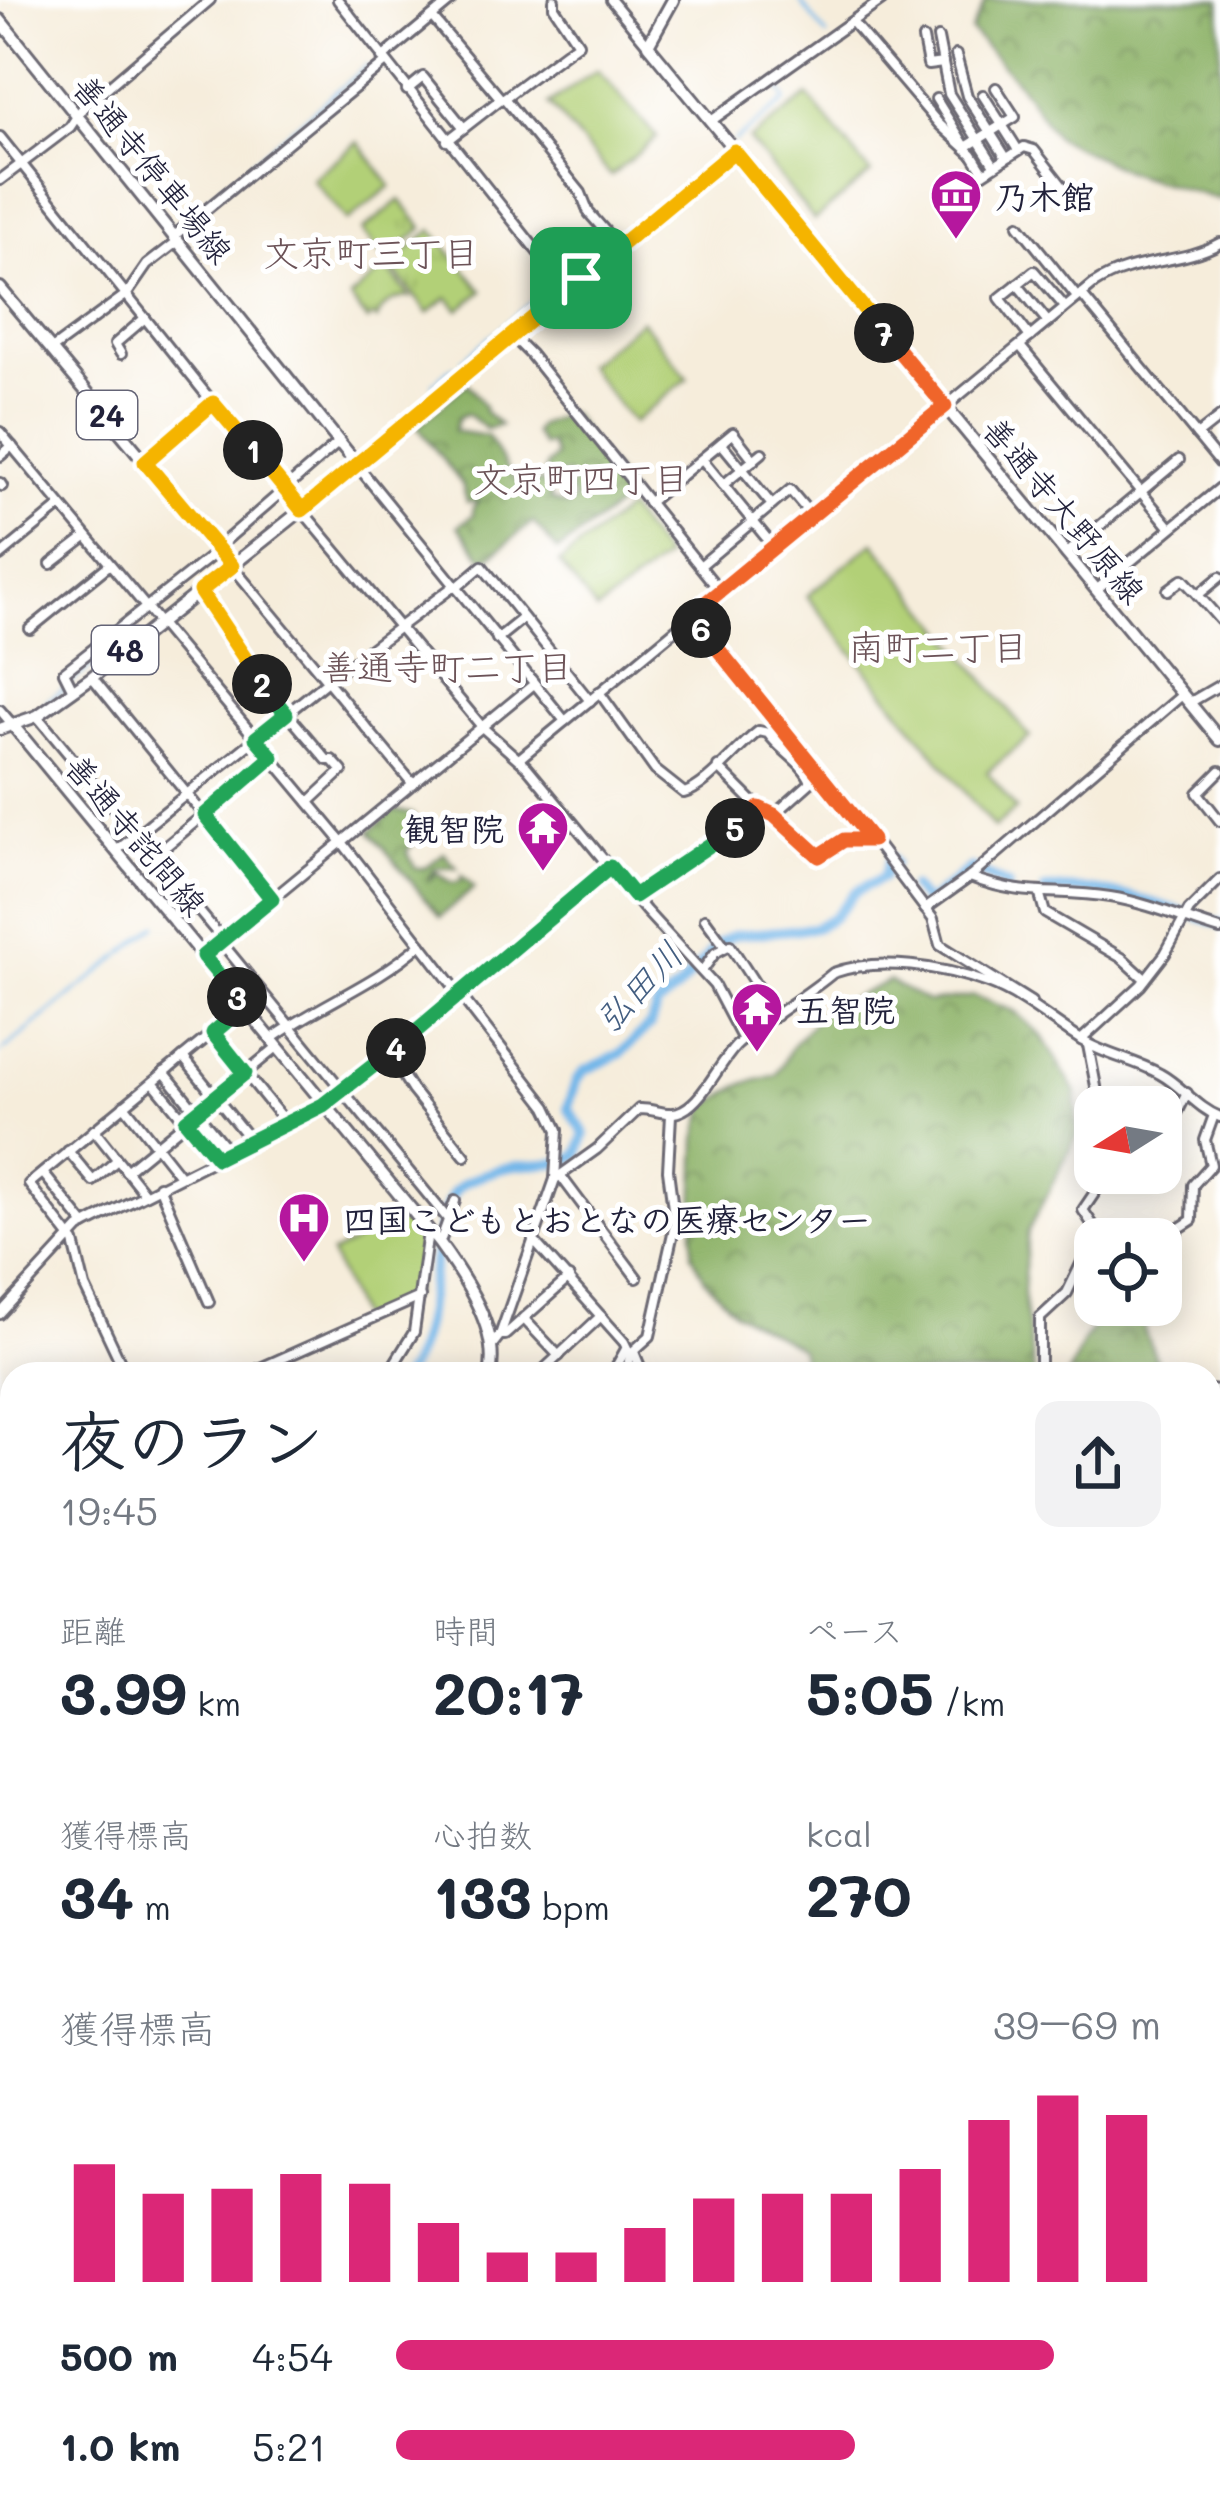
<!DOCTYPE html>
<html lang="ja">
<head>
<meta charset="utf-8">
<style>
	body { margin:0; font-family:Mali,"Klee One",sans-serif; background:#f2f2f3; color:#1f2937; height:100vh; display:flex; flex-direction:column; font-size:45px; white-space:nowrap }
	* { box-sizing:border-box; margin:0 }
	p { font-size:39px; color:#747a83 }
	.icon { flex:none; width:66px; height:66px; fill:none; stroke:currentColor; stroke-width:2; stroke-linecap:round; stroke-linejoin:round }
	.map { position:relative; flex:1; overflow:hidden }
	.sheet { position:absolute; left:0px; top:1362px; width:1221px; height:1155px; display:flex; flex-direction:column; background:#fff; border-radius:36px 36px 0 0; box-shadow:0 6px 30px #0003 }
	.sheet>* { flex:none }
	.needle { width:78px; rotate:259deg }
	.controls { position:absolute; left:1074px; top:1086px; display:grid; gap:24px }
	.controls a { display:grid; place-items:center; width:108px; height:108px; border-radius:24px; background:#fff; box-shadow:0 6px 30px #0003; font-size:60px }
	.pin { position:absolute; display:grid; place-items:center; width:102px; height:102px; color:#fff; margin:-51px; border-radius:24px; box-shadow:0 6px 18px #0006 }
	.km { position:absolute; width:60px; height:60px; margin:-30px; border-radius:50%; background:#222; color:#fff; font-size:33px; line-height:60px; text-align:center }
	.round { display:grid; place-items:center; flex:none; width:126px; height:126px; border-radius:24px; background:#f2f2f3 }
	.headline { display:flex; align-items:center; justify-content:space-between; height:204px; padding:0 60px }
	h1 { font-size:66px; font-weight:700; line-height:90px }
	.metrics { display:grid; grid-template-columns:repeat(3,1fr); gap:18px; height:204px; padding:12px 60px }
	.metrics div { display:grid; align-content:center }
	.metrics b { font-size:60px; font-weight:700 }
	.metrics small { font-size:33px; font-weight:400 }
	.metrics p { font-size:33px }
	.chart { height:336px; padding:24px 60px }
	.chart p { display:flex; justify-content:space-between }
	.chart svg { width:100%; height:216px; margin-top:12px; stroke:#db2777; stroke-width:6 }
	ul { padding:0 60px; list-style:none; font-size:39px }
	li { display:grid; grid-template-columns:192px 144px 1fr; align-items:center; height:90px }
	li i { height:30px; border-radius:15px; background:#db2777 }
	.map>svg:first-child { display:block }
	.grass { fill:url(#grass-tufts); stroke:#6a7959; stroke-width:3 }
	.forest { fill:url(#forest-crowns); stroke:#586a52; stroke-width:3 }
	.park { fill:url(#park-dots); stroke:#6a7959; stroke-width:3 }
	.garden { fill:#b2d077; stroke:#6a7959; stroke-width:3 }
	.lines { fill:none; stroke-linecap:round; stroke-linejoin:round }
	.stream { stroke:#74b7e9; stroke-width:3 }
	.river { stroke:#74b7e9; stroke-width:10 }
	.minor-casing { stroke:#6c6973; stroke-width:14 }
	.major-casing { stroke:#6c6973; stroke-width:16 }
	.minor { stroke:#fff; stroke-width:8 }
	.major { stroke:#fff; stroke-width:10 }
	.split-1-casing { stroke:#fff; stroke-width:24 }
	.split-2-casing { stroke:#fff; stroke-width:24 }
	.split-3-casing { stroke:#fff; stroke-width:24 }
	.split-4-casing { stroke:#fff; stroke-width:24 }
	.split-5-casing { stroke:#fff; stroke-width:24 }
	.split-6-casing { stroke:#fff; stroke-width:24 }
	.split-7-casing { stroke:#fff; stroke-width:24 }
	.split-8-casing { stroke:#fff; stroke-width:24 }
	.split-1 { stroke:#f5b400; stroke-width:15 }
	.split-2 { stroke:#f5b400; stroke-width:15 }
	.split-3 { stroke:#22a559; stroke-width:15 }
	.split-4 { stroke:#22a559; stroke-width:15 }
	.split-5 { stroke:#22a559; stroke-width:15 }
	.split-6 { stroke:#f0652b; stroke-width:15 }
	.split-7 { stroke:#f0652b; stroke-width:15 }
	.split-8 { stroke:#f5b400; stroke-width:15 }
	.labels { text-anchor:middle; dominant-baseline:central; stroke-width:10; stroke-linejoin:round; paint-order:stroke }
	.shield { fill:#fff; stroke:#646476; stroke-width:3 }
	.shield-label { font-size:30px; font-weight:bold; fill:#22223b }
	.street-label { font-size:33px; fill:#22223b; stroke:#fff }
	.poi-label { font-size:33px; font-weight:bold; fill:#22223b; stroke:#fff; text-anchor:start }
	.neighbourhood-label { font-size:36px; fill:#6c5358; stroke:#fff }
	.water-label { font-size:36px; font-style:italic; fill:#435e81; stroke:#fff }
</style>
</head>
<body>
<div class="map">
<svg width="1220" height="2516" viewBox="0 0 1220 2516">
	<defs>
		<pattern id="grass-tufts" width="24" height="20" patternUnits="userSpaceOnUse" patternTransform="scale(3)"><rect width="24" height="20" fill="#b2d077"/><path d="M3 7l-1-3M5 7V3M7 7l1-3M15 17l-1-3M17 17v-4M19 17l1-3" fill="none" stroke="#99b268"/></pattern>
		<pattern id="forest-crowns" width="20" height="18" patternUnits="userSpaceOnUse" patternTransform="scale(3)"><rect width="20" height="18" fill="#8db268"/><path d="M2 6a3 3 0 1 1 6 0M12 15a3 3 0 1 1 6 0" fill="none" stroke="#739057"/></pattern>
		<pattern id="park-dots" width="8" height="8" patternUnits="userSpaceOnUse" patternTransform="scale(3)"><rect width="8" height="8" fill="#b2d077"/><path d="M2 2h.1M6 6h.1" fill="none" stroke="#99b268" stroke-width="1.8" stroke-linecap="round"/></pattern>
	</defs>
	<rect width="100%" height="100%" fill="#fff"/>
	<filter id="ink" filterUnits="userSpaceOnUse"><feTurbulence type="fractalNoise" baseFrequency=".00833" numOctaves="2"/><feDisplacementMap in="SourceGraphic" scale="24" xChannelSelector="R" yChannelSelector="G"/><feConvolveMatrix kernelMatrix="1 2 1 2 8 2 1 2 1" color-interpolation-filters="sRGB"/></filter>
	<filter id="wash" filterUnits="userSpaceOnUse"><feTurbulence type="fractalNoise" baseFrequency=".004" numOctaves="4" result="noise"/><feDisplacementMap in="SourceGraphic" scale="48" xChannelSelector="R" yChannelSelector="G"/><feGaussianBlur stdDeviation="2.7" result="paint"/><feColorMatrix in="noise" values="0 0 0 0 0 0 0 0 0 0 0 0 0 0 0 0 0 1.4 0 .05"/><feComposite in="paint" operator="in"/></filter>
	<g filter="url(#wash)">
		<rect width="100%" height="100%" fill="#f6eddb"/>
		<g class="grass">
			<path d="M400,200L423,228L390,255H382L362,231Z"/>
			<path d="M432,230L483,291L459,310L448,297L428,313L393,269L394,261Z"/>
			<path d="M381,271L390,272L410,297C395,297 381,305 377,320L372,316L368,321L350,298Z"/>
		</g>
		<g class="forest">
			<path d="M986,0H1220V200L1130,173L1056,137L1019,84L971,31Z"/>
			<path d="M467,383L484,406V411L500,425L486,429L467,414L459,417L454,431L487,436L512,477L523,485L522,489L540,481L548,488L552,501L567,506L575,500L568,489L573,484L567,474L543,478L546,466L555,457L550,444L543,446L534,433L538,426L567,413L572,415L631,496L558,551L533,522L485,561L458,526L473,515V507L480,501L467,502L462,484L417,426Z"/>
			<path d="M395,810L412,814L424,831L407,851L415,868H425L444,853L457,868H435L429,881L437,872L452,883L461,881L462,875L474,888L440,917L370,831Z"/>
			<path d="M889,981L928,1002L974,996L1014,1011L1042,1036L1076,1093L1077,1136L1028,1231L1023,1292L1034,1374H806L800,1348L735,1312L705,1280L692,1254L697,1139L705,1108L739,1085L777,1075L792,1046L824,1010Z"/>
			<path d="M1110,1305H1143L1145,1333L1163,1374H1069L1083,1342Z"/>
			<path d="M1220,1398V2108L1209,2113V1402Z"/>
			<path d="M5,1730L12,1734V1870L0,1864V1734Z"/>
		</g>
		<path class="park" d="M1220,2116V2253L1209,2270V2120Z"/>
		<g class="garden">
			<path d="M597,70L657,137L611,176L549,104Z"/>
			<path d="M808,96L871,173L814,220L749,140Z"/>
			<path d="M358,142L391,186L347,221L312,179Z"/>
			<path d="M641,320L688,378L633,423L586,365Z"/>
			<path d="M627,509L665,558L597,611L559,563Z"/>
			<path d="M874,542L1030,737L987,772L1016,809L994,828L807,596Z"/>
			<path d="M408,1216L422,1233L413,1295L360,1321L331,1254Z"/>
		</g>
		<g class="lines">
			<g class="stream">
				<path d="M799,0L827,36"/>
				<path d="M735,141L786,100L776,83"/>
				<path d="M249,165L367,66"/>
				<path d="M0,170L1,175"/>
				<path d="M219,190L241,172"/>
				<path d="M206,201L216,192"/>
				<path d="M179,223L202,204"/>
				<path d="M462,360L556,282"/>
				<path d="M432,384L454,366"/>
				<path d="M71,682L115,648"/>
				<path d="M46,702L66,687"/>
				<path d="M123,953L157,925"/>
				<path d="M84,985L121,955"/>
				<path d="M5,1049L81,987"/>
				<path d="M0,1053L1,1052"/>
			</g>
			<g class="river">
				<path d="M912,887L926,903L971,868L1008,886"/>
				<path d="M1045,890C1107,885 1162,905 1220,924"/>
				<path d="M405,1374C439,1330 427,1205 463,1184C479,1175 506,1166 525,1165C545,1163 559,1166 578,1155L585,1134L568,1108L577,1079L584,1071L620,1054L650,1025L657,1006L680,987L719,943L734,935L814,928L834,917L855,892L883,877L890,858L894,863"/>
				<path d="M3,1419L12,1441"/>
				<path d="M0,1644L12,1630"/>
			</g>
		</g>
	</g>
	<g filter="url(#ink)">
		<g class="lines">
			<g class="minor-casing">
				<g id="minor">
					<path d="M338,0L567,289"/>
					<path d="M611,0L648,45"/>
					<path d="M432,17L501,99L447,141"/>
					<path d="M853,23L939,124L972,154L984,173L1024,147L1034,150L1063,187"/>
					<path d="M938,38L949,94L994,165"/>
					<path d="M923,39L928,65L943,63"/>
					<path d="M956,55L967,96L1005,156"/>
					<path d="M382,58L452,0"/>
					<path d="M407,90L423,77L464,128"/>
					<path d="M983,95L1018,150"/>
					<path d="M504,98L581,193L589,213L619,247"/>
					<path d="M504,98L578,43L554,7V0"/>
					<path d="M936,99L965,146"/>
					<path d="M711,121L882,0"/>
					<path d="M0,137L213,403L483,728L527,767L646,911L714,985L743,1040"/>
					<path d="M966,147L1015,117L996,88"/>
					<path d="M0,180L70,127L82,109L210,0"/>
					<path d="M1019,225L1077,297"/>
					<path d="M174,236L385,63"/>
					<path d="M1017,284L1048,322"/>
					<path d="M1081,294L1220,463"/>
					<path d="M511,335L530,354L719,590"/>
					<path d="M1030,337L1000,298L1034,271L1065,307"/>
					<path d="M1020,346L1170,527"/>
					<path d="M52,349L127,294L147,265L178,241"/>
					<path d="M121,354L115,344L145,318"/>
					<path d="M0,432L342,842L547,1107L558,1130L555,1179"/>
					<path d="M1197,435L1220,417"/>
					<path d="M721,443L772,505"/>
					<path d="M0,456L12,446"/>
					<path d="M702,459L773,546"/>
					<path d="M145,462L213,403"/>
					<path d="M356,464L565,721"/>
					<path d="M0,483L2,486"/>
					<path d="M723,485L762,453"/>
					<path d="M648,503L733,433L754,460"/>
					<path d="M217,548L339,442"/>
					<path d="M1066,554L1179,460"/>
					<path d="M0,556L61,506"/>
					<path d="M51,564L86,537"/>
					<path d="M232,566L413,784"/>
					<path d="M700,566L790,490L811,515"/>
					<path d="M456,588L482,566L590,701"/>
					<path d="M1096,590L1220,488"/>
					<path d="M1168,590L1183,579L1198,595L1220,577"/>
					<path d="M200,592L260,682L327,760H332L342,771L309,802"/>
					<path d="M1198,595L1220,620"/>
					<path d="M691,615L850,809L933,919L940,945L1031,1002"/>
					<path d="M30,629L109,565"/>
					<path d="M497,639L523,618"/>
					<path d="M92,677L272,899"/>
					<path d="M73,690L64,672L219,550"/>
					<path d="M599,692L655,770L684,793C707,787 737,747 759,731L768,733C780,751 804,762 811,782L774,815"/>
					<path d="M1189,703L1220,685"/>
					<path d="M0,710L11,723"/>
					<path d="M37,716L223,940"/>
					<path d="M519,759L1094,284C1133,258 1180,265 1220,243"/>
					<path d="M718,767L759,808"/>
					<path d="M1220,771L1198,793L1220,821"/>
					<path d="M116,851L326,682L454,586"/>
					<path d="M153,857L272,758"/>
					<path d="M970,877C1027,899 1055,888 1110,897C1148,903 1184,919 1220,930"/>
					<path d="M1040,895L1045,913L1122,958L1145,979"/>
					<path d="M634,896L759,808L774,815L819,856L844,840L873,837"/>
					<path d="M925,909L970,877L1182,695"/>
					<path d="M705,919L724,945"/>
					<path d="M221,942L447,1218"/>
					<path d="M203,956L534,684"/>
					<path d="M702,971L715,953L730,945L776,1016"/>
					<path d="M213,1033L286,1123"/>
					<path d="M271,1039C320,1004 376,984 421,944"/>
					<path d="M1081,1040L1141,985L1165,954L1189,910L1220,879"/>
					<path d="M1088,1045L1100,1107"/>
					<path d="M389,1053L412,1090L465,1156"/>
					<path d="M183,1057L251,1141"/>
					<path d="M164,1072L229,1152"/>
					<path d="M153,1082L216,1158"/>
					<path d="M124,1105L180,1176"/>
					<path d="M1161,1122L1178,1111L1187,1093"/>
					<path d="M94,1130L145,1194"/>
					<path d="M68,1151L93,1181L117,1160"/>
					<path d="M126,1171L277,1047"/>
					<path d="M43,1173L85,1225"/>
					<path d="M560,1175L637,1278"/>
					<path d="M159,1186L209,1302"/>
					<path d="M1102,1239L1083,1210L1108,1173"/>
					<path d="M533,1240L624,1342L630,1354L627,1374"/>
					<path d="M1161,1240L1192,1220L1193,1185L1211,1165L1205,1140L1214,1115"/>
					<path d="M440,1242L455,1201"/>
					<path d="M0,1314L79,1228L323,1105L461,996L610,867"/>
					<path d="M523,1318L559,1356"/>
					<path d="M500,1335H505L569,1278"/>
					<path d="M493,1344L500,1335L555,1179L597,1149L639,1109C654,1108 669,1118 683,1110C704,1099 718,1065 736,1046C765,1019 802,999 833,973C879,956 943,967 988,983C1023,996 1052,1022 1083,1041C1107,1056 1136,1060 1160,1074C1182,1086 1197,1108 1220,1117"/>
					<path d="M634,1352L643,1374"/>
					<path d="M630,1354L650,1336L675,1224L668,1170L671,1115"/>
					<path d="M126,1374L85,1287L74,1242L29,1184L245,1006"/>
					<path d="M247,1374L420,1297"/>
					<path d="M388,1374L414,1332L427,1239L431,1233"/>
					<path d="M539,1374L601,1316"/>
					<path d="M612,1374L626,1349"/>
					<path d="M1040,1374V1318L1067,1293L1097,1231"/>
					<path d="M1209,1390L1220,1391"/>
					<path d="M0,1413L12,1431"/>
					<path d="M0,1492L12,1484"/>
					<path d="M0,1612L12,1600"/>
					<path d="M0,1632L12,1611"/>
					<path d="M0,1674L12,1660"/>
					<path d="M0,1865L12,1874"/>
					<path d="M0,1966L12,1978"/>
					<path d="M0,2061L12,2050"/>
					<path d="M0,2117L12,2128"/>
					<path d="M0,2245L12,2255"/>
					<path d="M1209,2284L1220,2264"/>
					<path d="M0,2422L12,2438"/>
					<path d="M106,2505L116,2516"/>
					<path d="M909,2505L920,2516"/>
					<path d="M1051,2505L1058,2516"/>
					<path d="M140,2516L153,2505"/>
					<path d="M405,2516L417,2505"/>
					<path d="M586,2516L598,2505"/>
					<path d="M845,2516L856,2505"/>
					<path d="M1204,2516L1220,2504"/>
				</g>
			</g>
			<g class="major-casing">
				<g id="major">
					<path d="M673,0L648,45L1220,740"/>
					<path d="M0,20L356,463"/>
					<path d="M0,288L232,566"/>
					<path d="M11,723L439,1243C465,1279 500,1330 490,1374"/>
					<path d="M0,729L37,716L92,677L307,506L734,151"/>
					<path d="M548,2505L552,2516"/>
				</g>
			</g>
			<use href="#minor" class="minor"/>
			<use href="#major" class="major"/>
		</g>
	</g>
	<g class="lines" filter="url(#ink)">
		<g class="split-1-casing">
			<path id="split-1" d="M253,450L302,510L581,278"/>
		</g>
		<g class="split-2-casing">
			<path id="split-2" d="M253,450L213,403L145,462L232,566L200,591L262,684"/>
		</g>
		<g class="split-3-casing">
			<path id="split-3" d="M237,997L203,956L272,899L205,815L272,757L256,738L286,714L262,684"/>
		</g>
		<g class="split-4-casing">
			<path id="split-4" d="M237,997L245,1006L213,1033L245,1073L186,1121L217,1158L323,1105L396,1048"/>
		</g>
		<g class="split-5-casing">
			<path id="split-5" d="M396,1048L610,867L634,896L735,828"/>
		</g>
		<g class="split-6-casing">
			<path id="split-6" d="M701,628L872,840H844L819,856L774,815L759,808L735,828"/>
		</g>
		<g class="split-7-casing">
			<path id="split-7" d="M701,628L691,615L945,406L884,333"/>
		</g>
		<g class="split-8-casing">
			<path id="split-8" d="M581,278L734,151L884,333"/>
		</g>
		<use href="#split-1" class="split-1"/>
		<use href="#split-2" class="split-2"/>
		<use href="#split-3" class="split-3"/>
		<use href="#split-4" class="split-4"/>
		<use href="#split-5" class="split-5"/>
		<use href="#split-6" class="split-6"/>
		<use href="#split-7" class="split-7"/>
		<use href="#split-8" class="split-8"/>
	</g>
	<defs>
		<g id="museum-pin" transform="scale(2.7)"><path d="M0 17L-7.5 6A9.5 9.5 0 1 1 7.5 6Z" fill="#b5179e" stroke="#fff"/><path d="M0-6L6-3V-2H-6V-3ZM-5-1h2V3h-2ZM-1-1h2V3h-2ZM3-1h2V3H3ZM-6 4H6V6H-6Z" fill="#fff"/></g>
		<g id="temple-pin" transform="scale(2.7)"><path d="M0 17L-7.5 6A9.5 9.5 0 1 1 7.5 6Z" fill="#b5179e" stroke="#fff"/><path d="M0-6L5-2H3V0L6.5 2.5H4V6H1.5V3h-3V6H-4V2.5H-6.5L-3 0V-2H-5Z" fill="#fff"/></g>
		<g id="hospital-pin" transform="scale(2.7)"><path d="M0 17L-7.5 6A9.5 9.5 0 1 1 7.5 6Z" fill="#b5179e" stroke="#fff"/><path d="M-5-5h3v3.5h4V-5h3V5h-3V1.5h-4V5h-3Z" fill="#fff"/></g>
	</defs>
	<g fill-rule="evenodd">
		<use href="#museum-pin" x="956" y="195"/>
		<use href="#temple-pin" x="543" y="827"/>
		<use href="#temple-pin" x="757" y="1008"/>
		<use href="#hospital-pin" x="304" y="1218"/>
	</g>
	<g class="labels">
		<g class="shield">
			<rect x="77" y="391" width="60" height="48" rx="9"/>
			<rect x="92" y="626" width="66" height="48" rx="9"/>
		</g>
		<g class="shield-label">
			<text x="107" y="415">24</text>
			<text x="125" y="650">48</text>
		</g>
		<g class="street-label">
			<text transform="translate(154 168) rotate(51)">善通寺停車場線</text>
			<text transform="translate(1065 509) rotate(50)">善通寺大野原線</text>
			<text transform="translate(137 834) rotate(50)">善通寺詫間線</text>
		</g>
		<g class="poi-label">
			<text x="995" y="195">乃木館</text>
			<text x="504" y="827" text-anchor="end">観智院</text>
			<text x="796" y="1008">五智院</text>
			<text x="343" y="1218">四国こどもとおとなの医療センター</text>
		</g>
		<g class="neighbourhood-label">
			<text x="371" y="251">文京町三丁目</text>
			<text x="581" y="477">文京町四丁目</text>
			<text x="938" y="645">南町二丁目</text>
			<text x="447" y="665">善通寺町二丁目</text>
		</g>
		<g class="water-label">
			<text transform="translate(638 986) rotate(-47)">弘田川</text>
		</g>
	</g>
</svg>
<div class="controls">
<a><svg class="needle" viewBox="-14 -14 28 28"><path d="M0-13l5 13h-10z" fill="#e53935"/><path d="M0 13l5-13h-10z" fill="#747a83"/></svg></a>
<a><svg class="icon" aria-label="locate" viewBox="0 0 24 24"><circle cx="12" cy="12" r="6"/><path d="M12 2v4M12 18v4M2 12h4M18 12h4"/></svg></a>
</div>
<div class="pin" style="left:581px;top:278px;background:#1e9e55"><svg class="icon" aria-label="arrive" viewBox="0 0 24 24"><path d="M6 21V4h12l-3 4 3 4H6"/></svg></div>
<b class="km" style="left:253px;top:450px">1</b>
<b class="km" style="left:262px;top:684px">2</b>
<b class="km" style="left:237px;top:997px">3</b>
<b class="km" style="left:396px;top:1048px">4</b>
<b class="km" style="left:735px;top:828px">5</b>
<b class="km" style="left:701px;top:628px">6</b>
<b class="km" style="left:884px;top:333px">7</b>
<section class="sheet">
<div class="headline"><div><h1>夜のラン</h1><p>19:45</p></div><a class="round"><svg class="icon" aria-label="share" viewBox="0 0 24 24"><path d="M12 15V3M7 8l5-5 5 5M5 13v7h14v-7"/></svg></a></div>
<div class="metrics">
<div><p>距離</p><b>3.99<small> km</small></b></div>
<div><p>時間</p><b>20:17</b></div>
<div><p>ペース</p><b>5:05<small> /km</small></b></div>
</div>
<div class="metrics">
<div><p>獲得標高</p><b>34<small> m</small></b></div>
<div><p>心拍数</p><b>133<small> bpm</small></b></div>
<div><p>kcal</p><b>270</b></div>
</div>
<div class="chart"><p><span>獲得標高</span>39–69 m</p>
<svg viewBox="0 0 160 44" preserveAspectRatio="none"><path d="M5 44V20M15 44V26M25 44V25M35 44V22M45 44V24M55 44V32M65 44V38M75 44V38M85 44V33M95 44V27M105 44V26M115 44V26M125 44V21M135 44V11M145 44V6M155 44V10"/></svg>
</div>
<ul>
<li><b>500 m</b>4:54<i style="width:86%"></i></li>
<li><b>1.0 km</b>5:21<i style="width:60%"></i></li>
</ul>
</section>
</div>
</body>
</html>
